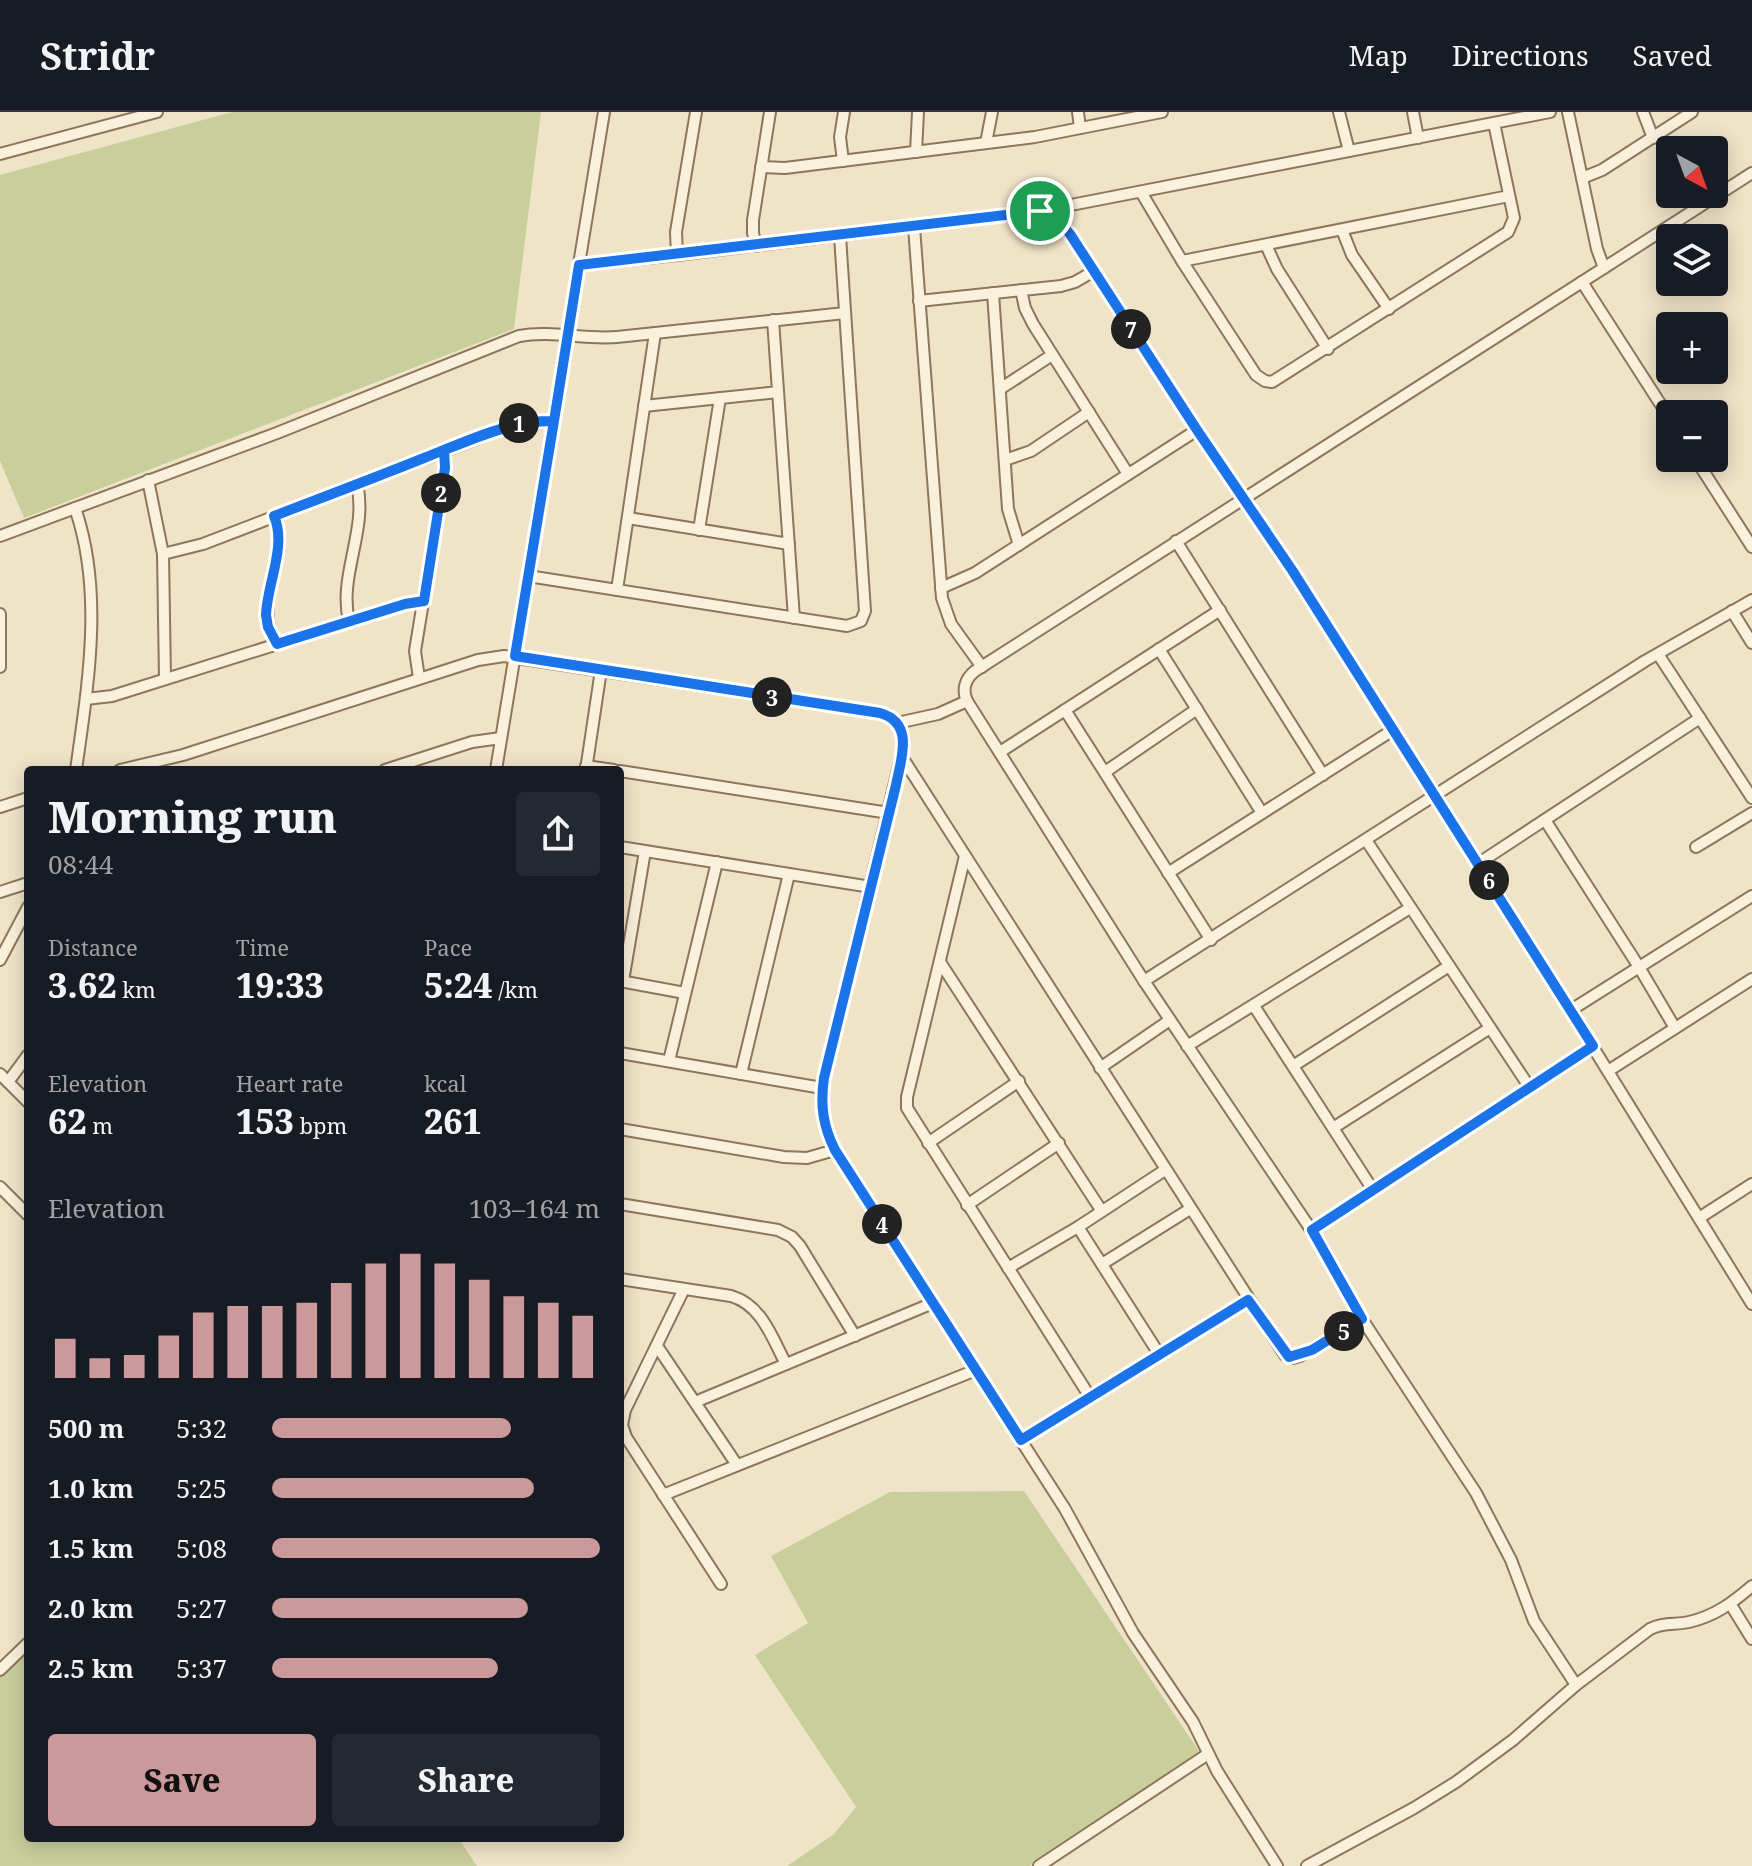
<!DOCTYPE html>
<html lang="en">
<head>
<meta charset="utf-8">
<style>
	body { margin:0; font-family:"Noto Serif",serif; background:#242831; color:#f1f3f6; height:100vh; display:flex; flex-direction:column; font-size:30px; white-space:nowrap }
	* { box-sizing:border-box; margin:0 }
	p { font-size:26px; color:#9ea1a6 }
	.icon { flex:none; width:44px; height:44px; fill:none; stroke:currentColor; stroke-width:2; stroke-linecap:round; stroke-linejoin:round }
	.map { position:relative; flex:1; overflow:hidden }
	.drawer { position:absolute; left:24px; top:654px; width:600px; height:1076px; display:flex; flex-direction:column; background:#171b24; border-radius:8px; box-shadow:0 4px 20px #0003 }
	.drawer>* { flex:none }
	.needle { width:52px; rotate:139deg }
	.fabs { position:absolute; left:1656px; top:24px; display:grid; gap:16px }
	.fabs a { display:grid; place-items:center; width:72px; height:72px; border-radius:8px; background:#171b24; box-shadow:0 4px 20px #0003; font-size:40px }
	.pin { position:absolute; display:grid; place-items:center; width:68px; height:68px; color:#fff; margin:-34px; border:4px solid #fff; border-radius:50%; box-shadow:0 2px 8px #0007 }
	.km { position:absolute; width:40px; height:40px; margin:-20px; border-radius:50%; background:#222; color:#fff; font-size:22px; line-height:40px; text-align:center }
	.round { display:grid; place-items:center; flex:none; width:84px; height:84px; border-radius:8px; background:#242831 }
	.headline { display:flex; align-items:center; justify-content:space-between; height:136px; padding:0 24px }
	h1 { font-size:44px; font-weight:800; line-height:60px }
	.metrics { display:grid; grid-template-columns:repeat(3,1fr); gap:12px; height:136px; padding:8px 24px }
	.metrics div { display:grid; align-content:center }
	.metrics b { font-size:34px; font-weight:800 }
	.metrics small { font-size:22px; font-weight:400 }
	.metrics p { font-size:22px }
	.chart { height:224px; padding:16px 24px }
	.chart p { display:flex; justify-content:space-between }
	.chart svg { width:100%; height:144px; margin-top:8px; stroke:#cc999b; stroke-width:6 }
	.cta { display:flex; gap:16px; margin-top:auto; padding:16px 24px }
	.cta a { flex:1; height:92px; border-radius:8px; background:#cc999b; color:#111; font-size:32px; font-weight:800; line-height:92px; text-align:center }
	.cta a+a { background:#242831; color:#f1f3f6 }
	ul { padding:0 24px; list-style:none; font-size:26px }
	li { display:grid; grid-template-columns:128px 96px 1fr; align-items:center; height:60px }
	li i { height:20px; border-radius:10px; background:#cc999b }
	header { display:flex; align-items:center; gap:48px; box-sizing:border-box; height:112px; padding:0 40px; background:#171b24; border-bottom:2px solid #363941 }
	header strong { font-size:38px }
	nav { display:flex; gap:44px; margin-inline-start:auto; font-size:28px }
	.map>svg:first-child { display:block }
	.green { fill:#c9cf9b }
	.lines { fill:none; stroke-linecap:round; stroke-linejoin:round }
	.minor-casing { stroke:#8d765c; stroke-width:14 }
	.minor { stroke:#faf1dc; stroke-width:10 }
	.route-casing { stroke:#fff; stroke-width:16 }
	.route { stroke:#1a73e8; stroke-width:10 }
</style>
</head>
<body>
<header>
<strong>Stridr</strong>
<nav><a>Map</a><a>Directions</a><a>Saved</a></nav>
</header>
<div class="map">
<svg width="1752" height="1754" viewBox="0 0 1752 1754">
	<rect width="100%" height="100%" fill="#f0e4c8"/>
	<g class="green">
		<path d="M232,0H541L514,217L24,406L0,349V63Z"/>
		<path d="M1024,1379L1203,1645L1029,1754H787L834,1722L856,1695L755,1543L808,1511L771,1444L890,1380Z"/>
		<path d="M28,1538V1726H458L477,1754H0V1564Z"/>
	</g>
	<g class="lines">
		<g class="minor-casing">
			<g id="minor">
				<path d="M1078,0L1080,16"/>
				<path d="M1339,0L1349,39"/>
				<path d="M1413,0L1418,26"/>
				<path d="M1568,0L1597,137L1604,156"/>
				<path d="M1643,0L1653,26"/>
				<path d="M986,31L992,0"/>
				<path d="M916,40L918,0"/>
				<path d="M0,42L157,0"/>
				<path d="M843,49L840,25L844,0"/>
				<path d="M761,55L785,56L1035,25L1162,0"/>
				<path d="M1582,66L1602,58L1692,0"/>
				<path d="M1141,80L1182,149L1256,263L1265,269L1272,270L1508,120L1514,106L1494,11"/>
				<path d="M1040,99L1060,111L1070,122L1197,318L1292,458L1508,798L1752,1192"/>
				<path d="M914,115L942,486L951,512L982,555"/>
				<path d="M1342,118L1352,143L1389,197"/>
				<path d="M1266,133L1277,157L1328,237"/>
				<path d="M756,134L753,121V108L770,0"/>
				<path d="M677,143L676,120L696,0"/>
				<path d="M1182,149L1509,84"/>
				<path d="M579,153L677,143L1040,99L1550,0"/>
				<path d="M1582,170L1670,307"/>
				<path d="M1021,178L1025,196L1033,212L1128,362"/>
				<path d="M993,181L1008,397L1019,433"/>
				<path d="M919,189L1061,174L1075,170L1094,159"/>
				<path d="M773,208L794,506"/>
				<path d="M1000,277L1052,243"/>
				<path d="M644,294L778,280"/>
				<path d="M1695,346L1752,435"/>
				<path d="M1005,348L1031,339L1089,300"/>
				<path d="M148,368L163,442L165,567"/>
				<path d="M75,396C104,480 88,572 76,658"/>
				<path d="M274,404C293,446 249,492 277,532"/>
				<path d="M628,406L789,432"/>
				<path d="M699,418L720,286"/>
				<path d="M0,424L277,321L519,224C552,218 584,228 617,225L845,201"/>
				<path d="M1176,429L1323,663"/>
				<path d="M163,442L203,432L510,314L554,309"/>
				<path d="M528,464L847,514L861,509L865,499L840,124"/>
				<path d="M941,476L975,461L1197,318"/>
				<path d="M617,478L655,221"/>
				<path d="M1732,499L1752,531"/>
				<path d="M0,502V555"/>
				<path d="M349,509C338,464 368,418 357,372"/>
				<path d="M1159,537L1262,701"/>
				<path d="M1658,542L1752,686"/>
				<path d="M419,566L415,539L445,356L444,338"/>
				<path d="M86,587L112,584L405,492L424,489"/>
				<path d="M1065,598L1211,828"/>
				<path d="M897,611L938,602L967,589"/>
				<path d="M1000,640L1220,498"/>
				<path d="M902,645L1285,1243L1293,1246L1300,1244L1362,1207"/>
				<path d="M586,654L614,658"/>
				<path d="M120,658L183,643L478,548L504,544L880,601C896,606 904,616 904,633L824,966C820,993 823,1014 835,1038L1065,1397L1133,1521L1193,1610L1217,1659L1277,1754"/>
				<path d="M385,658L472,630L501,626"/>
				<path d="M496,658L604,0"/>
				<path d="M586,658L601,558"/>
				<path d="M620,659L889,701"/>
				<path d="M1105,660L1197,597"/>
				<path d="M0,695L28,686"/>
				<path d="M1545,708L1639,855L1675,916"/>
				<path d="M1366,728L1530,976"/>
				<path d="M620,735L871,775"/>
				<path d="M1696,735L1752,701"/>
				<path d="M965,744L907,985V996L1090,1285"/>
				<path d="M1479,751L1700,606"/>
				<path d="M1168,761L1393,618"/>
				<path d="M0,780L28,771"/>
				<path d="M0,848L28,795"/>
				<path d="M940,850L1101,1098"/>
				<path d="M620,869L685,881"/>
				<path d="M623,869L645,739"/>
				<path d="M1144,869L1645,549L1752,488"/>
				<path d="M1254,894L1373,1078"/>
				<path d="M1571,898L1752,784"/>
				<path d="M1187,934L1410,796"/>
				<path d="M620,941L822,976"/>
				<path d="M669,949L717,750"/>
				<path d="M1293,954L1449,854"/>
				<path d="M1100,956L1170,908"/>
				<path d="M1608,959L1752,867"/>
				<path d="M0,962L28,990"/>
				<path d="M741,962L789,762"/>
				<path d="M8,970L28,943"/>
				<path d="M1333,1016L1490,916"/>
				<path d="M620,1017L784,1045L807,1046L835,1038"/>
				<path d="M928,1031L1019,969"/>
				<path d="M0,1075L28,1103"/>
				<path d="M620,1092L778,1118L792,1125L800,1134L855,1224"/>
				<path d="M967,1093L1059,1031"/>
				<path d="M1699,1106L1752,1072"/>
				<path d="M1078,1115L1159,1242"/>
				<path d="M1312,1118L1593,934"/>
				<path d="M1102,1152L1190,1097"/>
				<path d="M1008,1156L1078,1115L1165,1058"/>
				<path d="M620,1167L731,1184C762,1193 772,1226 786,1252"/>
				<path d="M684,1177L625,1298L622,1313L626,1325L721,1472"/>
				<path d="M657,1234L737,1353"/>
				<path d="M695,1290L933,1191"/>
				<path d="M1021,1328L1248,1188"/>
				<path d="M663,1383L976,1258"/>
				<path d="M1731,1493L1752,1527"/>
				<path d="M0,1558L28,1531"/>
				<path d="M1576,1573L1534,1509L1511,1448L1476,1381L1362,1207L1322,1134L1144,869L967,589C962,578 965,567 975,559L1752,61"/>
				<path d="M1039,1754L1208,1642"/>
				<path d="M1307,1754L1414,1696L1456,1670L1513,1628L1576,1573L1650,1517C1663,1510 1675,1513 1689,1510C1715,1504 1732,1491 1752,1474"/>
			</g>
		</g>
		<use href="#minor" class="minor"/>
	</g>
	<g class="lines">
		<g class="route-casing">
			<path id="route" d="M1040,99L579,153L554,309C508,308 465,330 424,346C374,366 324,385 274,404C287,434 267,472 266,503L268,515L277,532L405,492L424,489L445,356L444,338C480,325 514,308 554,309L515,544L880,601C915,611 901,647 896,673L824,966C820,993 823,1014 835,1038L1021,1328L1248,1188L1289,1245L1312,1238L1362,1207L1312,1118L1593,934L1292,458L1197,318L1070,122L1060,111L1040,99"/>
		</g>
		<use href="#route" class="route"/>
	</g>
</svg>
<div class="fabs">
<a><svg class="needle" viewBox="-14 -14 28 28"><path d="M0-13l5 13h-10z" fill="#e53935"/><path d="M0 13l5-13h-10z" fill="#9ea1a6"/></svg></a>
<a><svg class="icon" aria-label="layers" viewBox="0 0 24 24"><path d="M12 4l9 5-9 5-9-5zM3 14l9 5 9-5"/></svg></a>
<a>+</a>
<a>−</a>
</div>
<div class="pin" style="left:1040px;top:99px;background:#1e9e55"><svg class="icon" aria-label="arrive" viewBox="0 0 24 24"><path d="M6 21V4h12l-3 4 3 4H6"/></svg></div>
<b class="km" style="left:519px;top:311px">1</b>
<b class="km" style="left:441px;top:381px">2</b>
<b class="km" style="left:772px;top:585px">3</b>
<b class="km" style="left:882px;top:1112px">4</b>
<b class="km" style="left:1344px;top:1219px">5</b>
<b class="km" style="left:1489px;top:768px">6</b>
<b class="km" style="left:1131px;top:217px">7</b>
<section class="drawer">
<div class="headline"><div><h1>Morning run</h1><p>08:44</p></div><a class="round"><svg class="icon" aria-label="share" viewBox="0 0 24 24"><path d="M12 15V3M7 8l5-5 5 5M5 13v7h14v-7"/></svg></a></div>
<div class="metrics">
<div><p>Distance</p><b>3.62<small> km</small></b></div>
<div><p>Time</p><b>19:33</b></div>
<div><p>Pace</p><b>5:24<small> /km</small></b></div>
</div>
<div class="metrics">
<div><p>Elevation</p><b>62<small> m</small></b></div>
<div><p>Heart rate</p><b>153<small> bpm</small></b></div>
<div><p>kcal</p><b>261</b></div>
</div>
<div class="chart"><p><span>Elevation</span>103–164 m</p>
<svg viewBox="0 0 160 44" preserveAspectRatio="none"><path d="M5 44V32M15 44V38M25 44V37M35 44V31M45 44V24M55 44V22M65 44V22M75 44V21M85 44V15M95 44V9M105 44V6M115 44V9M125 44V14M135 44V19M145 44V21M155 44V25"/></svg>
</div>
<ul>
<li><b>500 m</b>5:32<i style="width:73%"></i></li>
<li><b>1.0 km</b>5:25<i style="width:80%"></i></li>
<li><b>1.5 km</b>5:08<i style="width:100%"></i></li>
<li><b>2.0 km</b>5:27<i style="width:78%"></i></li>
<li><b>2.5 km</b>5:37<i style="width:69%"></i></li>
</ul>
<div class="cta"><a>Save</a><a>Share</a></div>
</section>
</div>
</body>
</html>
